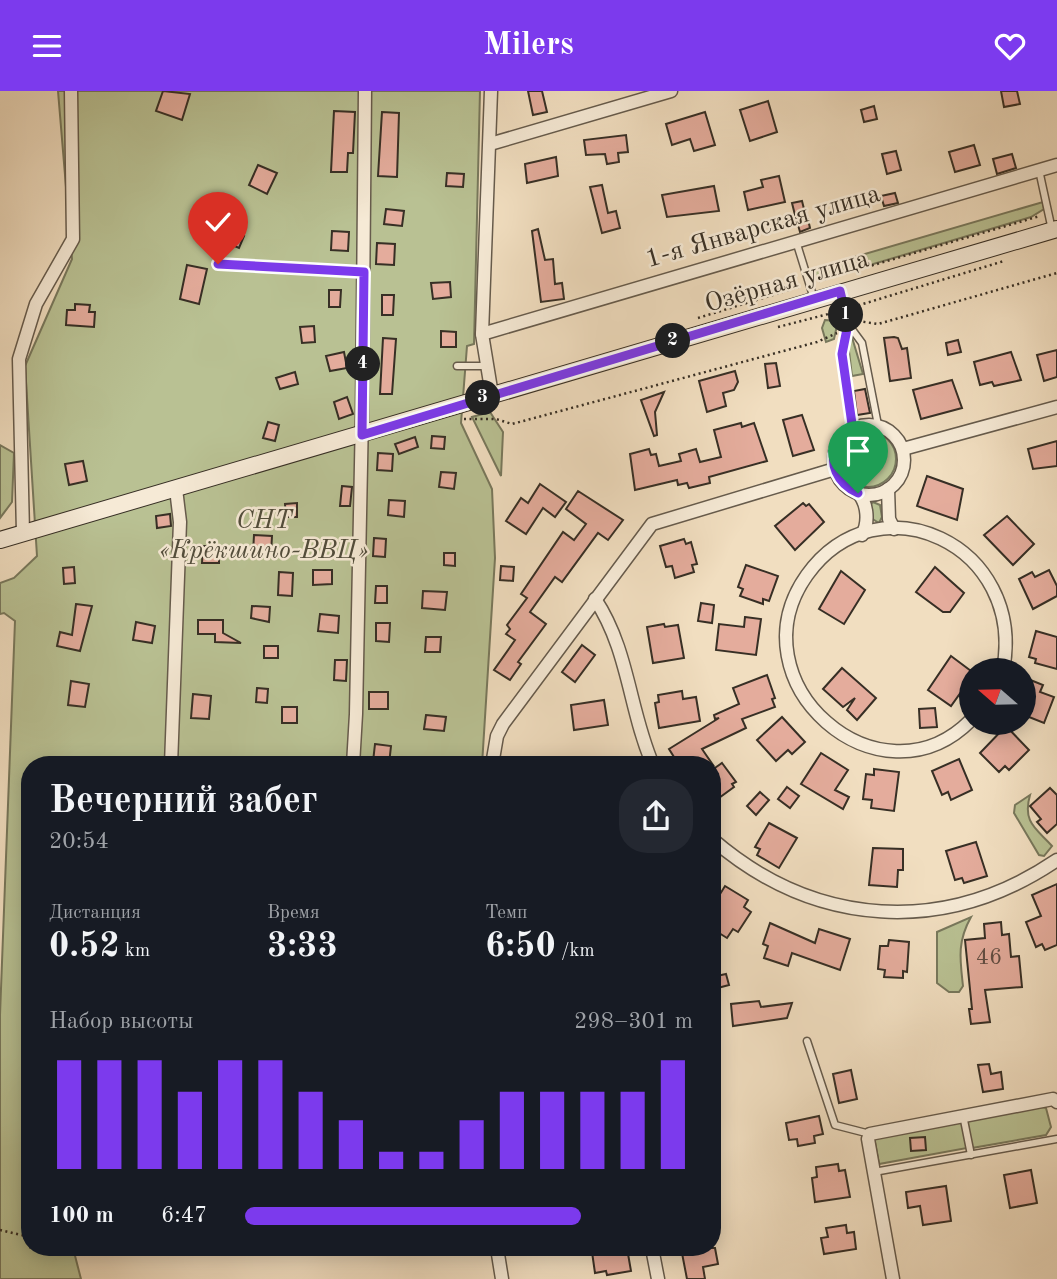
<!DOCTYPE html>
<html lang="ru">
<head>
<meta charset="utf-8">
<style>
	body { margin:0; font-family:"Old Standard TT",serif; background:#242831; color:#f1f3f6; height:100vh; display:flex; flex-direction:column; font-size:26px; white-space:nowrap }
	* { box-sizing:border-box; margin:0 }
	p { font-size:23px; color:#9ea1a6 }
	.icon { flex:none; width:38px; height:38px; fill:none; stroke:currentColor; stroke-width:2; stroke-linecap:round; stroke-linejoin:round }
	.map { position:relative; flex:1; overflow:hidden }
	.panel { position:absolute; left:21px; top:665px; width:700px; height:500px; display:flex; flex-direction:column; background:#171b24; border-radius:28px; box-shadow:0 4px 18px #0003 }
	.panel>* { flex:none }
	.needle { width:46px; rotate:290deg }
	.controls { position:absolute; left:959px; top:567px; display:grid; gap:14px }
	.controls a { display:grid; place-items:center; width:77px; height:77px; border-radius:50%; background:#171b24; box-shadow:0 4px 18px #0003; font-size:35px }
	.pin { position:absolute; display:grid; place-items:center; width:60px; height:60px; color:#fff; margin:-72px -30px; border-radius:50% 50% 50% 0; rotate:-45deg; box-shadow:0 0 7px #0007 }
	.pin .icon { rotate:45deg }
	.km { position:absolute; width:35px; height:35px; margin:-18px; border-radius:50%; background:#222; color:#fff; font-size:19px; line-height:35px; text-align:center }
	.round { display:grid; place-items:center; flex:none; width:74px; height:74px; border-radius:28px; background:#242831 }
	.summary { display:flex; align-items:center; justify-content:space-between; height:119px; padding:0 28px }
	h1 { font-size:38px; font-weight:600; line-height:52px }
	.stats { display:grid; grid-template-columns:repeat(3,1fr); gap:10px; height:119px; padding:7px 28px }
	.stats div { display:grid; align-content:center }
	.stats b { font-size:35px; font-weight:600 }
	.stats small { font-size:19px; font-weight:400 }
	.stats p { font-size:19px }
	.chart { height:196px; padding:14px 28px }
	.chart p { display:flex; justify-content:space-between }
	.chart svg { width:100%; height:126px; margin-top:7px; stroke:#7c3aed; stroke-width:6 }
	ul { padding:0 28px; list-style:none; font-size:23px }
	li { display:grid; grid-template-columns:112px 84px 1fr; align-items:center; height:52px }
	li i { height:18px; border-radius:9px; background:#7c3aed }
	header { display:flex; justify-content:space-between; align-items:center; height:91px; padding:0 28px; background:#7c3aed; color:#fff; font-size:32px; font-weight:600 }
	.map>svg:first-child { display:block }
	.green { fill:#b9c193; stroke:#78785c; stroke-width:2 }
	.building { fill:#e4ac9c; stroke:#372f25; stroke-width:2 }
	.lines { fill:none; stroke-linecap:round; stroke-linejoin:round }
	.lane-casing { stroke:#665b4c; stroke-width:9 }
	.street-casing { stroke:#665b4c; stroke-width:15 }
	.secondary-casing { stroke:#372f25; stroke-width:18 }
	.path { stroke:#372f25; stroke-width:2.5; stroke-dasharray:2 3.5; stroke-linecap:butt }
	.lane { stroke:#f6ead6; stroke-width:6 }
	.street { stroke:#f6ead6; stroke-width:12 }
	.secondary { stroke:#f6ead6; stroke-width:16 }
	.route-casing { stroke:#fff; stroke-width:14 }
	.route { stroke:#7c3aed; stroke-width:9 }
	.labels { text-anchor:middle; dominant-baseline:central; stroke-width:5; stroke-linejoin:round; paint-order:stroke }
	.number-label { font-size:23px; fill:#624e43 }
	.street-label { font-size:26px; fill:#372f25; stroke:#f6ead6 }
	.park-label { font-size:26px; font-style:italic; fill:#514c3b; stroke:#f6ead6 }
</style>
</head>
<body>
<header><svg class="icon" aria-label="menu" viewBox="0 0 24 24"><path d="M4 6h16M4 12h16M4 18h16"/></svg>Milers<svg class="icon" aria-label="heart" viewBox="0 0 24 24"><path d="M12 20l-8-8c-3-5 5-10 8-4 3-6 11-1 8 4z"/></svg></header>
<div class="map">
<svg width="1057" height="1188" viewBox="0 0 1057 1188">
	<rect width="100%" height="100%" fill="#f1dec0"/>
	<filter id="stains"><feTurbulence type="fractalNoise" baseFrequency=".00286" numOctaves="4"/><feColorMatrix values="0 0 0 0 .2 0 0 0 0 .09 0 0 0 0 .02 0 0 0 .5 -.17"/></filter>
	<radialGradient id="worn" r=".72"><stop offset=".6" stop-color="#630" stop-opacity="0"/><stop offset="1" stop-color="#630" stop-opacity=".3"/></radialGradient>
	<g class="green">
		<path d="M58,0H480L474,253L467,255L461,332L492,398L495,467L482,674H30V1157H73L81,1188H0V924L15,530L4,522L0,523V492L14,487L37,465L25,275L72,168Z"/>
		<path d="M1043,111L1044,118L1031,126L823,188L814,186L810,179Z"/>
		<path d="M825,229L838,230L834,248L826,251L822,237Z"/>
		<path d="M851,243L863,283L852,285L848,252Z"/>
		<path d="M490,321L503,341L501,385L472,326Z"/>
		<circle cx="868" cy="368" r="28"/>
		<path d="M0,354L14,362L12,411L0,427Z"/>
		<path d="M873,411L880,414L882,426L879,432L871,427L870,414Z"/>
		<path d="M1030,704C1022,732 1037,738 1052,755L1044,765L1039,764L1014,722L1015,714Z"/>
		<path d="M971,826C957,851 960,868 963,895L959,901H949L937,892V841Z"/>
		<path d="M1042,1016L1046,1017L1051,1036L1046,1044L972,1057L967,1029Z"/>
		<path d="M962,1030L967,1057L879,1073L874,1046Z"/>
	</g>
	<g class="building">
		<path d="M163,0L190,3L182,29L156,20Z"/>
		<path d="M528,0H542L547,21L533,24Z"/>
		<path d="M1001,0H1017L1020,13L1004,16Z"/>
		<path d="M768,10L777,41L750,50L740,19Z"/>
		<path d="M874,15L877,28L864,31L861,19Z"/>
		<path d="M334,20L355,21L353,62H348L347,81H331Z"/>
		<path d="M382,21L399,22L397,86L378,85Z"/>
		<path d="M705,21L715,54L694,60L690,48L672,54L666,33Z"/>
		<path d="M626,44L628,61L618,62L619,71L607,73L605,63L586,64L584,49Z"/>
		<path d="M974,54L980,74L955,81L949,61Z"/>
		<path d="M896,60L901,79L887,83L882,63Z"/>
		<path d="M1012,63L1016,77L997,83L993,68Z"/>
		<path d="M556,66L558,85L527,92L525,73Z"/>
		<path d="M258,74L277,82L267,103L249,94Z"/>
		<path d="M447,82L464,83L463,96L446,95Z"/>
		<path d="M779,85L785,111L748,119L744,101L763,96L761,89Z"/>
		<path d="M602,94L608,122L616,120L620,137L602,142L590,96Z"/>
		<path d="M714,95L719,120L667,126L662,104Z"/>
		<path d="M895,102L898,112L884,115L881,105Z"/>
		<path d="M802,110L805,122L795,124L792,112Z"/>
		<path d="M386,118L404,120L402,135L384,133Z"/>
		<path d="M807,124L810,137L800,141L796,127Z"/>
		<path d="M538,138L545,169L553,168L555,193L562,192L564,208L541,211L532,140Z"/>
		<path d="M230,139L244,145L239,157L225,151Z"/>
		<path d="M332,140L349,141L348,160L331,159Z"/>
		<path d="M377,152L395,153L394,174L376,173Z"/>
		<path d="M187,174L207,178L199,213L180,208Z"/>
		<path d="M450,191L451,206L433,208L431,192Z"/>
		<path d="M329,199H341L340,216H329Z"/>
		<path d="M382,204H394L393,224H382Z"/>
		<path d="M75,213L90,214L89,221H95L94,236L66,234L67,219H75Z"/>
		<path d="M314,235L315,251L302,252L300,236Z"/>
		<path d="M441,240L456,241V256H441Z"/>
		<path d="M894,246L898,247L902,258L907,257L911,287L890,290L884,247Z"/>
		<path d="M383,247L396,248L392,303H380Z"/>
		<path d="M958,249L961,261L948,264L946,252Z"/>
		<path d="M1057,259V286L1044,290L1037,264Z"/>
		<path d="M344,261L347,277L330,280L326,265Z"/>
		<path d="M1011,261L1021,289L994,295L992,291L980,294L974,271Z"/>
		<path d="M776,272L780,295L768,297L765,273Z"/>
		<path d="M735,280L738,291L734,299L723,302L726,315L707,321L699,290Z"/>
		<path d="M295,281L298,293L280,298L276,287Z"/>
		<path d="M952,289L962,317L921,328L913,299Z"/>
		<path d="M865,298L870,322L857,324L854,300Z"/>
		<path d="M664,301L655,321L657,344L654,345L641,309Z"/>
		<path d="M347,306L353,323L339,328L334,311Z"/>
		<path d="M802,324L814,359L793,365L783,329Z"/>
		<path d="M268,331L279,334L275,350L263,347Z"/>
		<path d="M741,332L742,336L754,332L767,370L709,386L710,392L689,397L687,392L678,394L677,389L635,399L630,363L649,358L651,364L656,363L659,375L681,370L679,363L696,358L700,371L721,366L714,339Z"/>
		<path d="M432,345L445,346L444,358L431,357Z"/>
		<path d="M415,346L418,356L399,363L395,353Z"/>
		<path d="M1057,350V375L1033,378L1028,358Z"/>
		<path d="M378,362L393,363L392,380L377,379Z"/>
		<path d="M83,370L87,390L69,394L65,373Z"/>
		<path d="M441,381L456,382L454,398L439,396Z"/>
		<path d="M927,385L963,398L957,429L917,415Z"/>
		<path d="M540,393L566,411L555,426L543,417L526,443L506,430L521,407L528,412Z"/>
		<path d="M342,395L352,396L350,415H340Z"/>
		<path d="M578,400L623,429L608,449L598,442L562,491L555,486L530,521L546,533L518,571L521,573L510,589L494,579L515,549L506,543L510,538L507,534L527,507L521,503L563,441L574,449L586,433L566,418Z"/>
		<path d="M389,409L405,410L404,426L388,424Z"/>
		<path d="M297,412V426H286L285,413Z"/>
		<path d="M803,412L806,415L809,413L824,431L795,459L775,435Z"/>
		<path d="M170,423L171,435L157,437L156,425Z"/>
		<path d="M1007,425L1034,453L1013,474L984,444Z"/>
		<path d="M254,444L272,445L271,463L253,462Z"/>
		<path d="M374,447L386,448L385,466L373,465Z"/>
		<path d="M684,448L686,453L691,451L697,473L692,474L694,481L675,487L672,475L666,476L660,455Z"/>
		<path d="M203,455H219V472H202Z"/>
		<path d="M444,462H455V475L444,474Z"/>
		<path d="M746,474L778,485L769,510L763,508V513L740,505L743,498L738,496Z"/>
		<path d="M501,475L514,476L513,490L500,489Z"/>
		<path d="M74,476L75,492L64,493L63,477Z"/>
		<path d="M935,476L964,502L950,521H943L916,501Z"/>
		<path d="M313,479H332V493L313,494Z"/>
		<path d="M1049,479L1057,495V505L1033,518L1019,488L1032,481L1035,486Z"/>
		<path d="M841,480L865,499L844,533L819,518Z"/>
		<path d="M279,481L293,482L292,505L278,504Z"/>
		<path d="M376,495H387V512H375Z"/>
		<path d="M423,500L447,501L445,519L422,517Z"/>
		<path d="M701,512L714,514L712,532L698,530Z"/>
		<path d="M76,513L92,515L80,560L57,555L60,541L72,544Z"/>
		<path d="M252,515L270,516L269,531L251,527Z"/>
		<path d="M320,523L339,525L338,542L318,540Z"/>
		<path d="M745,526L761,528L756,564L716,559L719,533L744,536Z"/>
		<path d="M198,529H223V542L241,552L215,551V543H198Z"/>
		<path d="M136,531L155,535L152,552L133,549Z"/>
		<path d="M376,532H390L389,551L376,550Z"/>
		<path d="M664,533L665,536L678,534L684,567L653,572L647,536Z"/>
		<path d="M1036,540L1057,546V578L1035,572L1036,568L1029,566Z"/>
		<path d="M426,546H441L440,561H425Z"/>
		<path d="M582,554L595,564L575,591L562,581Z"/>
		<rect x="264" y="555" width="14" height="12"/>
		<path d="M951,565L971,580V587L951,615L928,599Z"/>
		<path d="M335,569H347L346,590L334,589Z"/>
		<path d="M842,577L876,607L857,629L847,619L855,607L843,616L823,598Z"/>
		<path d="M767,584L775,607L772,608L775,616L742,628L746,637L702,658L713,674H679L669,658L719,627L715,628L714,624L739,613L733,597Z"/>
		<path d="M1028,588L1043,594L1040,601L1054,606L1044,632L1024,624V599Z"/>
		<path d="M71,590L89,593L85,616L68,614Z"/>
		<path d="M257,597L268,598L267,612L256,611Z"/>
		<path d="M682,600L683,608L696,606L700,630L659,637L655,612L659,611L658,604Z"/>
		<rect x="369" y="601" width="19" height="17"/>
		<path d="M193,603L211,605L209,628L191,627Z"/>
		<path d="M604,609L608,634L574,639L571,614Z"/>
		<rect x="282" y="616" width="15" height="16"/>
		<path d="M935,617L937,636L920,637L919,618Z"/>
		<path d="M426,624L446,626L444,640L424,638Z"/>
		<path d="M782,626L805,651L792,663L788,659L776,670L757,649Z"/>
		<path d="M1006,635L1029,659L1009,679L1005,675L999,681L980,662Z"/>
		<path d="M375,653L391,655L389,673L373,671Z"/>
		<path d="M821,662L848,679L835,699L849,706L843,718L801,693Z"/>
		<path d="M959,668L972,699L951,709L948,701L942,704L932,680Z"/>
		<path d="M722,672L736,691L732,693L734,696L712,712V679Z"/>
		<path d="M874,678L899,681L894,720L871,717L872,709L863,708L866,683L874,684Z"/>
		<path d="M787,696L799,705L790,717L778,708Z"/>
		<path d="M1050,697L1057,704V733L1047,742L1037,731L1041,728L1030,715Z"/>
		<path d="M760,701L769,709L756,724L747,715Z"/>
		<path d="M769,732L797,747L779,777L757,764L760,758L755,756Z"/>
		<path d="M976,751L987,785L964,792L962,787L955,789L946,760Z"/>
		<path d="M873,757L903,758V779H898L897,796L869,794Z"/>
		<path d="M1057,793V854L1045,859L1042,853L1036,856L1026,831L1041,825L1032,804Z"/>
		<path d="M725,795L748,809L744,816L751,821L738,841L733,838L727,847L719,842L712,852V816Z"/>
		<path d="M1001,831L1002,844L1009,843L1011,866L1019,865L1022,896L985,899L990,931L971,933L969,918H972L965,849L985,847L984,833Z"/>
		<path d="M770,832L815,852L819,838L850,848L840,879L792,862L788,875L764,867L768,855L763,853Z"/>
		<path d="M889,849L909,851L907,881L903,880V887L884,886L885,879L878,878L880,855H888Z"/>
		<path d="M726,883L729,894L714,898L712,886Z"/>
		<path d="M759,910L761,916L792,912L787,927L733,935L731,913Z"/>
		<path d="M989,973L991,983L1001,981L1003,998L983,1001L978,974Z"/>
		<path d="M851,979L857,1008L839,1012L833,983Z"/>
		<path d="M819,1025L823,1043L814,1045L815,1052L798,1055L797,1048L789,1049L786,1032Z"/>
		<path d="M925,1046L926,1059L911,1060L910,1047Z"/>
		<path d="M838,1073L839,1080L845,1079L850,1106L815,1111L812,1087L817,1086L816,1076Z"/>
		<path d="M1031,1079L1037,1112L1010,1117L1004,1084Z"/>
		<path d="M946,1095L951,1130L923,1134L920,1115L908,1117L906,1101Z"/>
		<path d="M846,1134L847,1142L854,1141L856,1158L824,1163L821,1147L828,1146L826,1137Z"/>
		<path d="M615,1157H627L631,1180L607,1184L606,1180L595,1182L592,1161Z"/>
		<path d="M681,1157H715L718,1173L703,1176L705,1188H687Z"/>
	</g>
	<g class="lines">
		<g class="lane-casing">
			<g id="lane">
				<path d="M1039,79L1052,139"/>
				<path d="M796,150L814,208"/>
				<path d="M218,173L364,181"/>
				<path d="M841,202L848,233L862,252L878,334"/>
				<path d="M848,233L842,263L852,338"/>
				<path d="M457,275H486"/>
				<path d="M807,950L835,1034L870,1043"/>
				<path d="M963,1024L971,1064"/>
				<path d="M874,1081L1057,1048"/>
			</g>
		</g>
		<g class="street-casing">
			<g id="street">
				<path d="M491,0L482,243L492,304"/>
				<path d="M490,53L671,0"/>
				<path d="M482,243L1057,74"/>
				<circle cx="869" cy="369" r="35"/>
				<path d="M903,358L1057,316"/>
				<path d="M888,398L889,428L894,438"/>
				<path d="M858,402C868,413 869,432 862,444"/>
				<path d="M23,442L19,268L36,213L73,148L71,0"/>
				<path d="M595,508C629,559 629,619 653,674"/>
				<path d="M971,629C880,721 731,591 807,484C878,385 1027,454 1003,579"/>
				<path d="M171,674L180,431L176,398"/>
				<path d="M353,674L356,623L362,324L365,0"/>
				<path d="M492,674L497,645L503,633L652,433L835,378"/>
				<path d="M712,748C815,837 945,845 1057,769"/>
				<path d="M497,1157L502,1188"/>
				<path d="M652,1157L658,1188"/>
				<path d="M893,1188L868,1048L870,1043L1053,1008L1057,1011"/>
			</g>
		</g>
		<g class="secondary-casing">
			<path id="secondary" d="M0,449L1057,138"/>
		</g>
		<g class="path">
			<path d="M819,190L1040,125"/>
			<path d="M853,216L1004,170"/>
			<path d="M698,227L802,195"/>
			<path d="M858,230L878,233L1057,182"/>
			<path d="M778,236L836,221"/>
			<path d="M464,328H496L512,333L817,251L837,242"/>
			<path d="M0,1139L30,1146"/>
		</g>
		<use href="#lane" class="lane"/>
		<use href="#street" class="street"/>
		<use href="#secondary" class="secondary"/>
	</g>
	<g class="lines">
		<g class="route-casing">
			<path id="route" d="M218,173L364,181L362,344L840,200L848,233L842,263L852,333C850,341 843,343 839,351C826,372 838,393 858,402"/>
		</g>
		<use href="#route" class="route"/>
	</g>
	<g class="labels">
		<g class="number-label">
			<text x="989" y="866">46</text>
		</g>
		<g class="street-label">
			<text transform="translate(763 136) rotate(-16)">1-я Январская улица</text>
			<text transform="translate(787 191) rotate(-16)">Озёрная улица</text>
		</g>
		<g class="park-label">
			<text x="264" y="430">СНТ<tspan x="264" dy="30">«Крёкшино-ВВЦ»</tspan></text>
		</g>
	</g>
	<rect width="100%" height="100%" filter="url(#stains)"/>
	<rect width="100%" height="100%" fill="url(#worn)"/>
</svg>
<div class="controls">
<a><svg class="needle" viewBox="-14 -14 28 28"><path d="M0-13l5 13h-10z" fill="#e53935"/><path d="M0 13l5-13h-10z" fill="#9ea1a6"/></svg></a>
</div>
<div class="pin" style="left:858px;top:402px;background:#1e9e55"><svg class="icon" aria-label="arrive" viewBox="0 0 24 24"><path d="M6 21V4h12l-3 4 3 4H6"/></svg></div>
<div class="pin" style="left:218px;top:173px;background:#d93025"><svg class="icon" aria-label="check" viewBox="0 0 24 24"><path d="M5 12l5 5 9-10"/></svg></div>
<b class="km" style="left:846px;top:224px">1</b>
<b class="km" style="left:673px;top:250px">2</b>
<b class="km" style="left:483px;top:307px">3</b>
<b class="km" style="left:363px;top:273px">4</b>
<section class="panel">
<div class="summary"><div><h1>Вечерний забег</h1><p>20:54</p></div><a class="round"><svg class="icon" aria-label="share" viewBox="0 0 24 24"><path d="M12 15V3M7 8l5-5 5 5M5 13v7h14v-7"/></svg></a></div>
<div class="stats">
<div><p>Дистанция</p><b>0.52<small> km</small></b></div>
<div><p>Время</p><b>3:33</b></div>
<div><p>Темп</p><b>6:50<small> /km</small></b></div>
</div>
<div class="chart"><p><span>Набор высоты</span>298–301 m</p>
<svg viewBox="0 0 160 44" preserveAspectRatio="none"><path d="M5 44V6M15 44V6M25 44V6M35 44V17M45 44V6M55 44V6M65 44V17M75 44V27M85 44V38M95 44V38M105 44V27M115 44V17M125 44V17M135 44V17M145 44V17M155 44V6"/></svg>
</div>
<ul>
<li><b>100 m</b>6:47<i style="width:75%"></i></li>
</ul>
</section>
</div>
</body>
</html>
